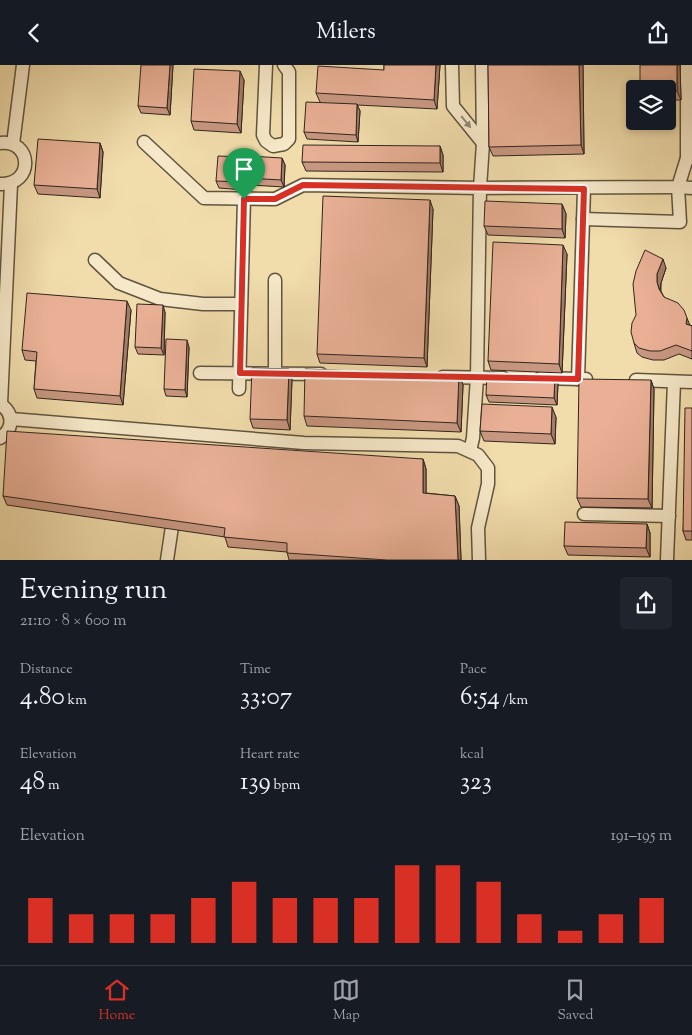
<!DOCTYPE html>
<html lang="en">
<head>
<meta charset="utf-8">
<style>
	body { margin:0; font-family:"Sorts Mill Goudy",serif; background:#20242c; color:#f1f3f6; height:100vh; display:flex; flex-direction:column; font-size:19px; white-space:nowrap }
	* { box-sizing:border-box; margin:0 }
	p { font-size:16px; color:#9ea1a6 }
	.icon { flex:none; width:28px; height:28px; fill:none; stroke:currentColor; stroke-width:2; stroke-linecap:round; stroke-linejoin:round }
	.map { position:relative; height:495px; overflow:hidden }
	.sheet { display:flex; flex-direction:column; background:#171b24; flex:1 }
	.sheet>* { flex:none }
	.fabs { position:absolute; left:626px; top:15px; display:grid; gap:10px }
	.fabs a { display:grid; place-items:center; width:50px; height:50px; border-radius:5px; background:#171b24; box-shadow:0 2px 8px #0003; font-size:25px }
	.pin { position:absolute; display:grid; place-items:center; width:42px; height:42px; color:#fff; margin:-51px -21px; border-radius:50% 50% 50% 0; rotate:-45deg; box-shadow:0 0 5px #0007 }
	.pin .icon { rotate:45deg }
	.round { display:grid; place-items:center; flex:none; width:52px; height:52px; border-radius:5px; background:#20242c }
	.head { display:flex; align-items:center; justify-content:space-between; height:85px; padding:0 20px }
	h1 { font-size:28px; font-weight:600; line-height:38px }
	.stats { display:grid; grid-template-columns:repeat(3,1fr); gap:8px; height:85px; padding:5px 20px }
	.stats div { display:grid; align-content:center }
	.stats b { font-size:25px; font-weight:600 }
	.stats small { font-size:14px; font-weight:400 }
	.stats p { font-size:14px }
	.chart { height:140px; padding:10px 20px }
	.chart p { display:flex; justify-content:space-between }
	.chart svg { width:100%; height:90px; margin-top:5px; stroke:#d93025; stroke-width:6 }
	header { display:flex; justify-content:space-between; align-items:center; height:65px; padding:0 20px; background:#171b24; font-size:22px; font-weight:600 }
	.menu { display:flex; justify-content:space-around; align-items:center; height:70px; border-top:1px solid #363941; background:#171b24; font-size:14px; color:#9ea1a6 }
	.menu a { display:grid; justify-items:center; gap:2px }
	.menu .active { color:#d93025 }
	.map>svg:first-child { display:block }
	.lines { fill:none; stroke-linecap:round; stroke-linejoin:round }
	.minor-casing { stroke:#605440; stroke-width:15 }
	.minor { stroke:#f6e8c8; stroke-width:12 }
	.wall { fill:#c89781; stroke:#30261d }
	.shaded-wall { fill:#a37b69; stroke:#30261d }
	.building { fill:#e9b096; stroke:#30261d }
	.oneway { fill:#938772 }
	.route-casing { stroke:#fff; stroke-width:10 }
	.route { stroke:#d93025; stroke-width:6 }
</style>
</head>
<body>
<header><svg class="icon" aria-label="back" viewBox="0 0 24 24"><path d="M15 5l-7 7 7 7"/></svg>Milers<svg class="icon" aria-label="share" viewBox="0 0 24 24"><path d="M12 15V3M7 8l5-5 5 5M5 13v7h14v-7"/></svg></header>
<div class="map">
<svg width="692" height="495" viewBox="0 0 692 495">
	<rect width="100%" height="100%" fill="#f1dcab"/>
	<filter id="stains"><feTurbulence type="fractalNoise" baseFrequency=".004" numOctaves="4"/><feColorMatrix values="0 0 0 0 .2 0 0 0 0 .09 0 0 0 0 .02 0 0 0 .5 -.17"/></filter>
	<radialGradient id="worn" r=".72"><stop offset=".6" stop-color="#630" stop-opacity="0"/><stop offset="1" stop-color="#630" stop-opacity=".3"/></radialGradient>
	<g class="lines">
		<g class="minor-casing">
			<g id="minor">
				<path d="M266,0L263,70L266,76L273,81L284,79L289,74V7L284,0"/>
				<path d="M452,0L453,41L483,78"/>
				<path d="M482,0L483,78L480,123L678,122L687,93H692"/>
				<path d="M144,77L204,133L275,134L303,120L480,123L477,312L473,373L470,386"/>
				<path d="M0,78C32,74 35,120 0,119"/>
				<path d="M13,79L23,0"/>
				<path d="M687,93V0"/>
				<path d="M584,124L578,314H586"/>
				<path d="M583,154L680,157L678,122L692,123"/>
				<path d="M95,195L119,218L160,234L203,239H241"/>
				<path d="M275,215V309"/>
				<path d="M200,308L321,309"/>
				<path d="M443,312L503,313"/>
				<path d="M541,313L578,314"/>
				<path d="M636,315L692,317"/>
				<path d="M239,324L244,134"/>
				<path d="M0,339C14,348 14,364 0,373"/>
				<path d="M1,339L11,119"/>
				<path d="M11,354L304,378L458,381L478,390L488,403V419L478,463L479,495"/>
				<path d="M584,449L669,451"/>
				<path d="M167,495L174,448"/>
				<path d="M667,495L674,317"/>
			</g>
		</g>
		<use href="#minor" class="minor"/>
	</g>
	<g class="wall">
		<path d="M173,0L170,50L141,48L138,41Z"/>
		<path d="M384,0H440L437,44L357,40L360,46L358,77L307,74L304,67L320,37L316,28L384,5Z"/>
		<path d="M488,0H583L584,89L493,91L489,82Z"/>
		<path d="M680,0L681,35H668V24Z"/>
		<path d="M244,15L241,68L194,65L191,56Z"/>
		<path d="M100,78L103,87L100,133L38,129L34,120Z"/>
		<path d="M440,81L443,90V107L306,106L302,97Z"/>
		<path d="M282,93L285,100L284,122L250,120L248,113Z"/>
		<path d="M245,99L243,125L219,123L216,116Z"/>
		<path d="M562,139L566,149L565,173L488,170L484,161Z"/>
		<path d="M433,144L427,302L320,298L317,289Z"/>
		<path d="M567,189L562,308L491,305L488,296Z"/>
		<path d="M666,203L661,218V226L664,232L690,260L692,261V294L679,289L664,295H653L642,292L637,288L634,278Z"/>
		<path d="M131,245L123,340L37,333L34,324L36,296L25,295L22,285Z"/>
		<path d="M165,247L164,290L138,289L135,282Z"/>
		<path d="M189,282L187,332L166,331L164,324Z"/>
		<path d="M459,310L463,320L461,367L307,361L304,351Z"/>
		<path d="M292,314L290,365L253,363L250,354Z"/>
		<path d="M651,315L654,324L652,443L581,442L577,433Z"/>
		<path d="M558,318L557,340L489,337L486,330Z"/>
		<path d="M692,343V475H686L683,466Z"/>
		<path d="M556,352L555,379L484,376L480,366Z"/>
		<path d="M423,394L426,404V428L455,431L459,441L461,495H289L287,487L228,482L225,472L7,440L3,431Z"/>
		<path d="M647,459L650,468V492L568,490L564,481Z"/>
	</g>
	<g class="shaded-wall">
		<path d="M170,0H173L170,50L167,43Z"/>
		<path d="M436,0H440L437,44L434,35Z"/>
		<path d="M579,0H583L584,89L581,80Z"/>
		<path d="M677,0H680L681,35L677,26Z"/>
		<path d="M240,6L244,15L241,68L237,59Z"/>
		<path d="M357,39L360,46L358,77L356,70Z"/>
		<path d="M100,78L103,87L100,133L97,124Z"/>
		<path d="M440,81L443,90V107L440,98Z"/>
		<path d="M242,92L245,99L243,125L240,117Z"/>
		<path d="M282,93L285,100L284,122L281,115Z"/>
		<path d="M430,135L433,144L427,302L424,293Z"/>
		<path d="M562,139L566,149L565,173L562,164Z"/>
		<path d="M563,180L567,189L562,308L559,299Z"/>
		<path d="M663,194L666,203L661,218L660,226L657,217V209Z"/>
		<path d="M127,236L131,245L123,340L120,331Z"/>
		<path d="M163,240L165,247L164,290L161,283Z"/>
		<path d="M687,253L691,263L686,259Z"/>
		<path d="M187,275L189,282L187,332L185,325Z"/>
		<path d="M289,304L292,314L290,365L287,355Z"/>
		<path d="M459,310L463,320L461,367L457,358Z"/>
		<path d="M555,311L558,318L557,340L554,333Z"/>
		<path d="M651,315L654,324L652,443L648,434Z"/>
		<path d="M552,342L556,352L555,379L551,369Z"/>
		<path d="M423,394L426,404V437L423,428Z"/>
		<path d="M455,431L459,441L461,495H458Z"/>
		<path d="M647,459L650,468V492L646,483Z"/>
	</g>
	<g class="building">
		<path d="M141,0H170L167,43L138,41Z"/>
		<path d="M384,0H436L434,35L316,28L318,1L384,5Z"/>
		<path d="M488,0H579L581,80L489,82Z"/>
		<path d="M640,0H677V26H668V24H640Z"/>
		<path d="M194,4L240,6L237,59L191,56Z"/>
		<path d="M306,37L357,39L356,70L304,67Z"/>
		<path d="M38,74L100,78L97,124L34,120Z"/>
		<path d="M303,80L440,81V98L302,97Z"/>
		<path d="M218,91L242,92L240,117L216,116Z"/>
		<path d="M249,91L282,93L281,115L248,113Z"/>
		<path d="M323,131L430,135L424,293L317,289Z"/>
		<path d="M485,136L562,139V164L484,161Z"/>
		<path d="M493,177L563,180L559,299L488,296Z"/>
		<path d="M645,185L663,194L657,209V217L659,224L664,232L678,238L684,245L687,253L686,259L692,261V286L676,280L660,286H650L639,283L634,278L631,267L632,258L636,250L633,219L636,206Z"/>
		<path d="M27,228L127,236L120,331L34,324L37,287L22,285Z"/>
		<path d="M137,239L163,240L161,283L135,282Z"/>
		<path d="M166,274L187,275L185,325L164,324Z"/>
		<path d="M252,303L289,304L287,355L250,354Z"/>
		<path d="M305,304L459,310L457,358L304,351Z"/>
		<path d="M487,308L555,311L554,333L486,330Z"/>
		<path d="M579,314L651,315L648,434L577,433Z"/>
		<path d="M482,339L552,342L551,369L480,366Z"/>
		<path d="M685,343H692V466H683Z"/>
		<path d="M7,366L423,394V428L455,431L458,495H387L287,488V478L224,472L225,463L3,431Z"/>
		<path d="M565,457L647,459L646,483L564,481Z"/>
	</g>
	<defs><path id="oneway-solid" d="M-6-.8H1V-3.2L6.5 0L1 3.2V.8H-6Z" transform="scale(1.25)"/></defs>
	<use class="oneway" href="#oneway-solid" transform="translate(466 57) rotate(51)"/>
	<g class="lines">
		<g class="route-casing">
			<path id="route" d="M303,120L584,124L578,314L240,308L244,134H275Z"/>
		</g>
		<use href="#route" class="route"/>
	</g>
	<rect width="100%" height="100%" filter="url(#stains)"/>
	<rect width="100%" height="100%" fill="url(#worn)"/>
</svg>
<div class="fabs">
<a><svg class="icon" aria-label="layers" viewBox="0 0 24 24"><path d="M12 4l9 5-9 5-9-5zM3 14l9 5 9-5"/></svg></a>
</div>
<div class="pin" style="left:244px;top:134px;background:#1e9e55"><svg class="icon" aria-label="arrive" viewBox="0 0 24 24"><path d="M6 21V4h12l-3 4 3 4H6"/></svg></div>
</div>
<section class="sheet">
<div class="head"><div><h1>Evening run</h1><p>21:10 · 8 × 600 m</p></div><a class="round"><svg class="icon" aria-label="share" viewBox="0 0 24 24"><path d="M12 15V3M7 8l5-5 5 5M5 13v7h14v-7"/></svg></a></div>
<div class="stats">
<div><p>Distance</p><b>4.80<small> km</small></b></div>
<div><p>Time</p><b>33:07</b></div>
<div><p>Pace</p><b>6:54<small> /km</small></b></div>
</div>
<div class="stats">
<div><p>Elevation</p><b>48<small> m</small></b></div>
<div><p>Heart rate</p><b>139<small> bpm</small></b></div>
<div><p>kcal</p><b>323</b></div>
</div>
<div class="chart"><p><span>Elevation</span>191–195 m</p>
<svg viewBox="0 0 160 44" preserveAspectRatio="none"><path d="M5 44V22M15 44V30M25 44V30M35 44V30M45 44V22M55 44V14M65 44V22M75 44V22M85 44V22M95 44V6M105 44V6M115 44V14M125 44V30M135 44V38M145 44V30M155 44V22"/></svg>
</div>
</section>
<nav class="menu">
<a class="active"><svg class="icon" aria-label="home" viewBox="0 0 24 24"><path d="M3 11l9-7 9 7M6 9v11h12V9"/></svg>Home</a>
<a><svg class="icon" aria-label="map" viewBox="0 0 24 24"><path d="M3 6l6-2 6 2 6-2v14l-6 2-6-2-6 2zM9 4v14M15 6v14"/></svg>Map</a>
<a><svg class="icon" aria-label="saved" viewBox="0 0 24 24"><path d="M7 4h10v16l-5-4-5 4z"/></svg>Saved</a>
</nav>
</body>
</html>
